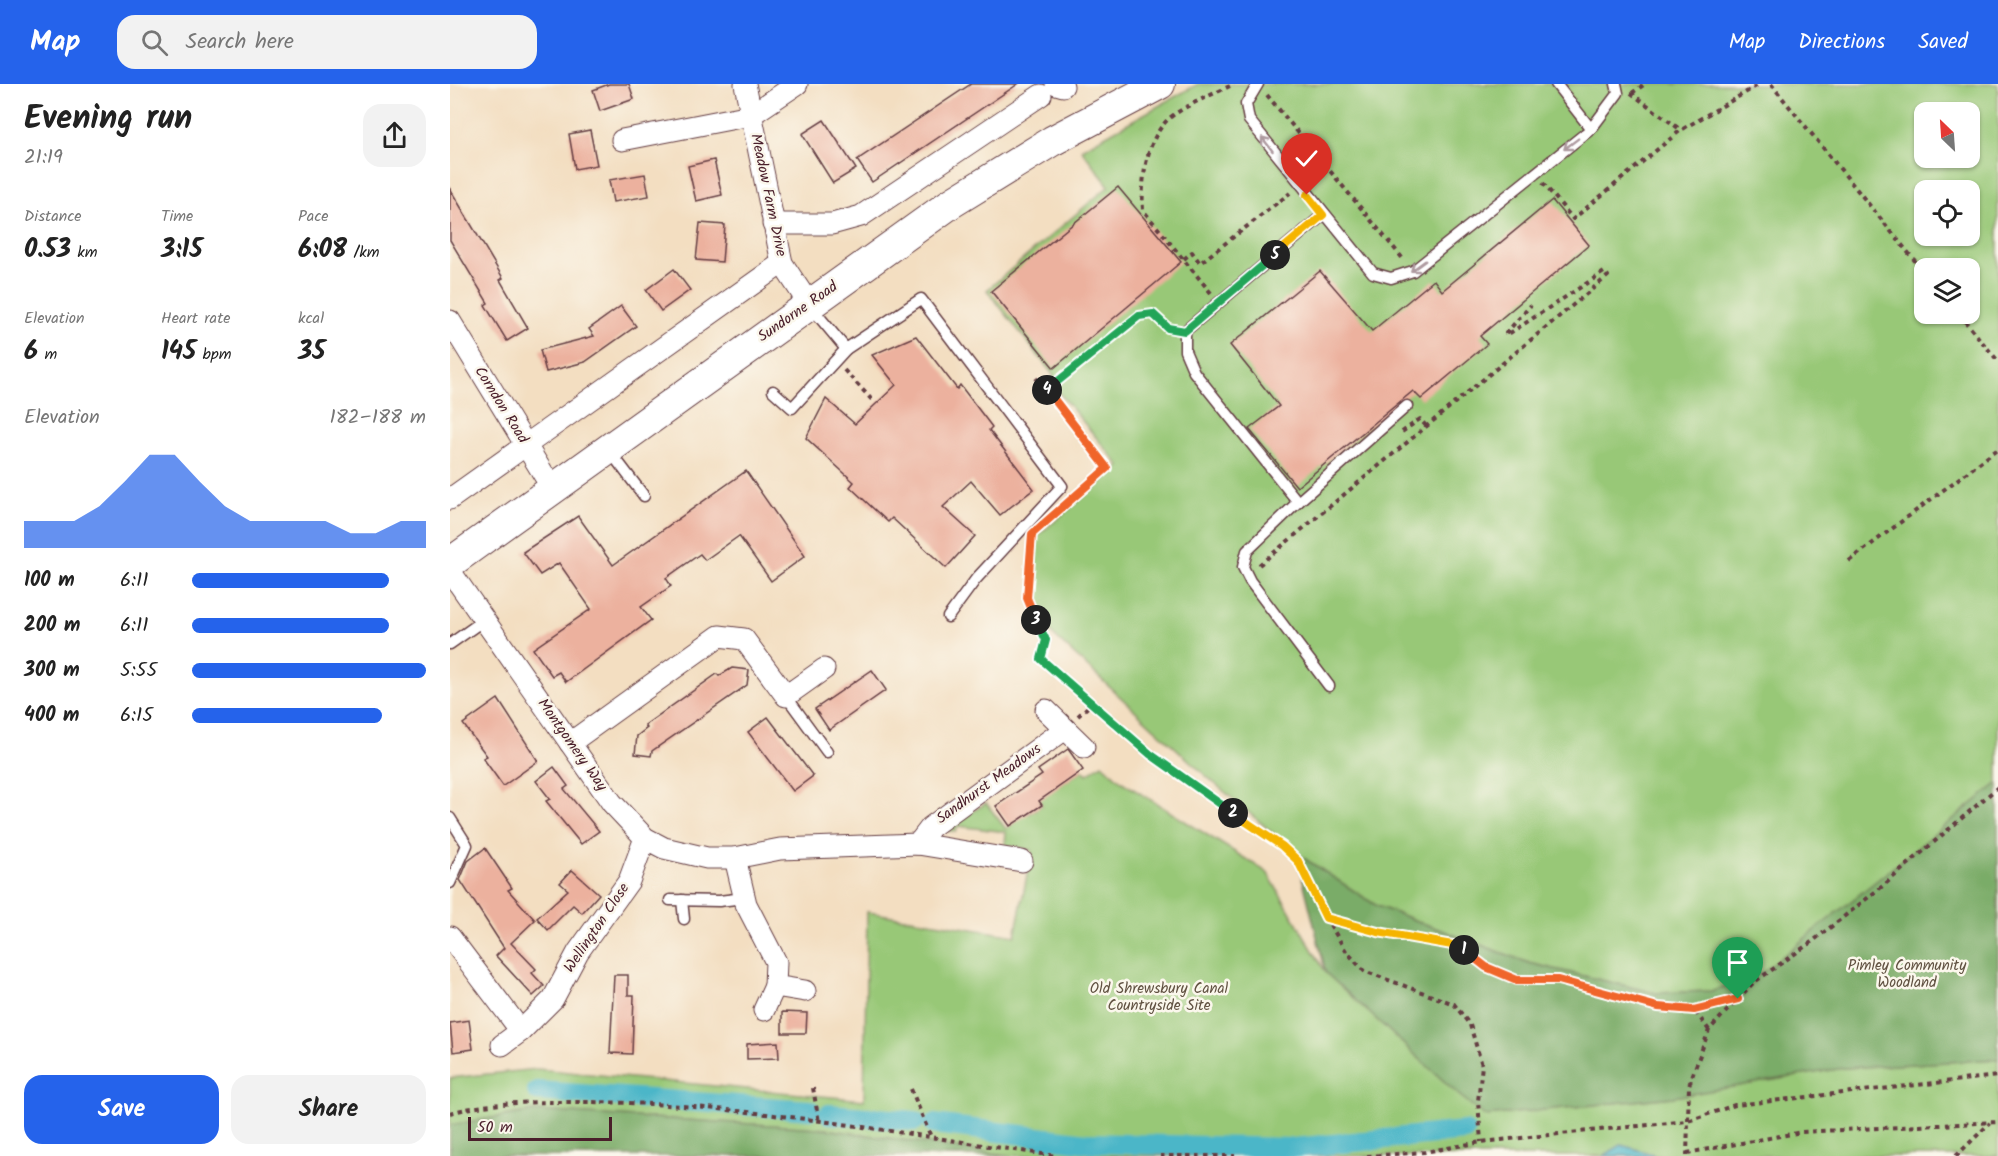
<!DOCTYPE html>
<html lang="en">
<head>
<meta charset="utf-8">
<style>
	body { margin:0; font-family:Kalam,sans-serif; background:#f2f2f2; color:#222; height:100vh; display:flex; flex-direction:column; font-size:22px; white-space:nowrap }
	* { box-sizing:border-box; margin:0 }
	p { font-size:20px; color:#767676 }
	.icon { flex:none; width:33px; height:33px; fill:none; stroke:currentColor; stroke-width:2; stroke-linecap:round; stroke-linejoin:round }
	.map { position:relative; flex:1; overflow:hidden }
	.sheet { display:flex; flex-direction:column; background:#fff; width:450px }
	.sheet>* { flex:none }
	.needle { width:39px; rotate:335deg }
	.buttons { position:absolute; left:1464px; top:18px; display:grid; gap:12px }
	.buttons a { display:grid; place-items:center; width:66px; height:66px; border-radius:12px; background:#fff; box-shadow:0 2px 4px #0004; font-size:30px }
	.scale { position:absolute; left:18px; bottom:15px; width:144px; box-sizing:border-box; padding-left:6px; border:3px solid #4a1f2b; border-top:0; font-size:16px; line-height:21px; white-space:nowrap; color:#4a1f2b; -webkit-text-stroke:4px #fbf7ec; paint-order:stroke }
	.pin { position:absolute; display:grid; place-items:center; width:51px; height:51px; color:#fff; margin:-62px -26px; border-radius:50% 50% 50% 0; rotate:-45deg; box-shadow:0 0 6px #0007 }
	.pin .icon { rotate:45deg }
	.km { position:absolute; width:30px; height:30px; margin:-15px; border-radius:50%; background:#222; color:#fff; font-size:16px; line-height:30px; text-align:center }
	.round { display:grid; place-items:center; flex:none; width:63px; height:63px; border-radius:18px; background:#f2f2f2 }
	.summary { display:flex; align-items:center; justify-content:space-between; height:102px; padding:0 24px }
	h1 { font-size:33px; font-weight:600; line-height:45px }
	.figures { display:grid; grid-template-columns:repeat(3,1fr); gap:9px; height:102px; padding:6px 24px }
	.figures div { display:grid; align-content:center }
	.figures b { font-size:26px; font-weight:600 }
	.figures small { font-size:16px; font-weight:400 }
	.figures p { font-size:16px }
	.chart { height:168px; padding:12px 24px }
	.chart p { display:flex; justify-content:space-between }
	.chart svg { width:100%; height:108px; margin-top:6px; fill:#2563eb; opacity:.7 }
	.primary-button { display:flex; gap:12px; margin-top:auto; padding:12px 24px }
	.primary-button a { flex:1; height:69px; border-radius:18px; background:#2563eb; color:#fff; font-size:24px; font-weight:600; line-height:69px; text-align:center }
	.primary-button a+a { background:#f2f2f2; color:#222 }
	ul { padding:0 24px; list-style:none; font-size:20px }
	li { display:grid; grid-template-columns:96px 72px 1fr; align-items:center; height:45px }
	li i { height:15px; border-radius:8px; background:#2563eb }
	header { display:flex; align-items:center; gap:36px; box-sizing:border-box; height:84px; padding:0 30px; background:#2563eb; color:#fff }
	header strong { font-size:28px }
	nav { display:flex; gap:33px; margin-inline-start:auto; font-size:21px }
	.search { width:420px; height:54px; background:#f2f2f2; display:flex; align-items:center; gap:15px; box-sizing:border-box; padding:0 21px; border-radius:18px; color:#767676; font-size:22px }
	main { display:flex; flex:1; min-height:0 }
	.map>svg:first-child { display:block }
	.green { fill:#98c877; stroke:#717451; stroke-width:1.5; fill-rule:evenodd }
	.forest { fill:#7aac68; stroke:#62664a; stroke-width:1.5 }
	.water { fill:#4bb6c8; stroke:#4a6a7a; stroke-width:1.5 }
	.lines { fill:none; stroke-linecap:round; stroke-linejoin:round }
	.canal { stroke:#4bb6c8; stroke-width:20 }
	.building { fill:#ecb19e }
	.lane-casing { stroke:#633c42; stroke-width:13 }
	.street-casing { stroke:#633c42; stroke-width:23 }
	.secondary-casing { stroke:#633c42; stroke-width:32 }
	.path { stroke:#633c42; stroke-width:4; stroke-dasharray:4.5 4.5; stroke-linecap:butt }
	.lane { stroke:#fff; stroke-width:10 }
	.street { stroke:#fff; stroke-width:21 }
	.secondary { stroke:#fff; stroke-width:30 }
	.oneway { stroke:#ae9aa0 }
	.split-1-casing { stroke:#fff; stroke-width:12 }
	.split-2-casing { stroke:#fff; stroke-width:12 }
	.split-3-casing { stroke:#fff; stroke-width:12 }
	.split-4-casing { stroke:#fff; stroke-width:12 }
	.split-5-casing { stroke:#fff; stroke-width:12 }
	.split-6-casing { stroke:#fff; stroke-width:12 }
	.split-1 { stroke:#f0652b; stroke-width:8 }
	.split-2 { stroke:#f5b400; stroke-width:8 }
	.split-3 { stroke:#22a559; stroke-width:8 }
	.split-4 { stroke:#f0652b; stroke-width:8 }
	.split-5 { stroke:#22a559; stroke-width:8 }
	.split-6 { stroke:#f5b400; stroke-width:8 }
	.labels { text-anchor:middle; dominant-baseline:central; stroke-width:5; stroke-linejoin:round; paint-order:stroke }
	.street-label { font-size:15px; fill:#4a1f2b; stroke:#fbf7ec }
	.park-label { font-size:15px; fill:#615242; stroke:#fbf7ec }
</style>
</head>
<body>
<header>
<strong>Map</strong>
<div class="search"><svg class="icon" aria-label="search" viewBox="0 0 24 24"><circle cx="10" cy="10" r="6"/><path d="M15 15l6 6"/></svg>Search here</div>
<nav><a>Map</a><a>Directions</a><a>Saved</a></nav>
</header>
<main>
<section class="sheet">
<div class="summary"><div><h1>Evening run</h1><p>21:19</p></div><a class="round"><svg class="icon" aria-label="share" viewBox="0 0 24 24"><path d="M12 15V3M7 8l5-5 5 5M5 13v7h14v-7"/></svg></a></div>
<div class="figures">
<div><p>Distance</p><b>0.53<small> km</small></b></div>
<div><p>Time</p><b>3:15</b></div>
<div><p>Pace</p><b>6:08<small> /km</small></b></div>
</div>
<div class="figures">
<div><p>Elevation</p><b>6<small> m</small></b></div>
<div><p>Heart rate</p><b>145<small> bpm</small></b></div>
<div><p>kcal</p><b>35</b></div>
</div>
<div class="chart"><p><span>Elevation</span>182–188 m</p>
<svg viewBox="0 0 160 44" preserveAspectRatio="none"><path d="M0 44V33L10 33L20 33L30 27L40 17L50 6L60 6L70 17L80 27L90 33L100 33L110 33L120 33L130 38L140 38L150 33L160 33V44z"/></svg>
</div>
<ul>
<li><b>100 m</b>6:11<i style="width:84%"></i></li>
<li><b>200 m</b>6:11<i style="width:84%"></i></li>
<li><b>300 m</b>5:55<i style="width:100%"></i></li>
<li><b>400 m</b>6:15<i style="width:81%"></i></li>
</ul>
<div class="primary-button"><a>Save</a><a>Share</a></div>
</section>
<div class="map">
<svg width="1548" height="1072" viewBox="0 0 1548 1072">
	<rect width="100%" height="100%" fill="#fbf7ec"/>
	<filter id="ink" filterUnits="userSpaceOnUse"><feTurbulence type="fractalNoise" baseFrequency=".0167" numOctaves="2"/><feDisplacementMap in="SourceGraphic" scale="12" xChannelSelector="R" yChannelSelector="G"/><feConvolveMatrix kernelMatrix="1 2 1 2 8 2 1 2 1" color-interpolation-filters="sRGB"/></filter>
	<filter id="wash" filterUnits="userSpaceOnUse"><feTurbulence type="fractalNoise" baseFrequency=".008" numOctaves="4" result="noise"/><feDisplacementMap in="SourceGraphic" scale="24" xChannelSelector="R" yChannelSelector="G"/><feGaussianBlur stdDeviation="1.35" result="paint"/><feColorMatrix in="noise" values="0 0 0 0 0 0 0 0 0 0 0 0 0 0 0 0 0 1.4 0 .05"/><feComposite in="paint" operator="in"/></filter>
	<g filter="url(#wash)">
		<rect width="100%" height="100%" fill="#f3dec1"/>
		<g class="green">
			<path d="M748,0H1548V699L1313,888L1263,907L1206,909L1079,879L927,822L846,769L756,692L602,550C583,518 585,489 586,453L670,382L599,297L604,292L537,206L659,102L631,65ZM1474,28H1520V74H1474ZM1474,106H1520V152H1474ZM1474,184H1520V230H1474Z"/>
			<path d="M652,680L672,698L817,788L876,889L1009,1011L1035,1032L1223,1013L1394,984L1548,975V1072H562L368,1044L85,1027L0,1041V994L87,985L414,1016L417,828L565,852L582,766L555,761L556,748L508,742L506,748L494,746L536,719L556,745L573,732L564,710L579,730L592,721L589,716L633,686L637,690Z"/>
		</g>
		<g class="forest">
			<path d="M1548,699V975L1394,984L1223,1013L1035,1032L1009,1011L876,889L846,769L927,822L1079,879L1206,909L1263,907L1313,888Z"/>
			<path d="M85,1027L368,1044L562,1072H0V1041Z"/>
		</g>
		<path class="water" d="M1171,1061L1203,1070V1072H1153Z"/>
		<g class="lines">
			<g class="canal">
				<path d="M87,1007L360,1026"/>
				<path d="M379,1030L465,1037"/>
				<path d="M484,1040L637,1059L843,1064L1015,1047"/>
			</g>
		</g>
		<g id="blocks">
			<g class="building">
				<path d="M159,0H179L184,15L150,27L143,6Z"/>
				<path d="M521,0H568L422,98L407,76Z"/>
				<path d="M374,36L406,85L383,99L352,50Z"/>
				<path d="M140,46L147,81L125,85L119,50Z"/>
				<path d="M264,76L272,111L246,117L238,82Z"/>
				<path d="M195,90L199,112L163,118L159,96Z"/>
				<path d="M668,103L731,178L604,284L541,207Z"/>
				<path d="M0,105L53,194L50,196L78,244L57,257L35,221L38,219L0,156Z"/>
				<path d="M1102,116L1139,161L1030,252L1037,260L971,315L963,307L847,403L799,345L829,322L780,261L870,187L922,247L984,196L992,207Z"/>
				<path d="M250,139L275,141L272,178L246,176Z"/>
				<path d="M224,185L240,206L211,227L196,206Z"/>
				<path d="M171,222L186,242L135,278L96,288L90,266L144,252L139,245Z"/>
				<path d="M466,252L507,305L510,301L542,343L539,346L584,405L550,431L521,397L493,423L525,452L496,484L442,434L438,438L400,403L404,398L356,354L376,315L405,340L446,301L422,271Z"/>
				<path d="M296,387L355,472L321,497L289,452L255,476L250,470L216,494L221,502L191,523L201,536L116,598L109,588L102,592L83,565L141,525L109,479L90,491L73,468L128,432L163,481Z"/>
				<path d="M282,584L299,586L297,601L202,667L201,672L185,670L187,652L197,644L195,641L267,590L269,592Z"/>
				<path d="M422,586L436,606L379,646L365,625Z"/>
				<path d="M48,615L88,677L53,702L33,674L37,672L13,640Z"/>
				<path d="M318,633L363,692L343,707L298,648Z"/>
				<path d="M618,665L633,686L589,717L592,721L560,742L546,722L592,691L588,686Z"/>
				<path d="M104,683L118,702L114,705L149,747L131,760L96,717L100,715L86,697Z"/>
				<path d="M35,764L62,804L58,806L85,836L61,859L86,885L82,889L94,902L83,912L46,872L54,864L10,796L18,777Z"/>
				<path d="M122,786L149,810L132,829L123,821L98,846L87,834L118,806L110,799Z"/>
				<path d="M164,891H178V911H184L182,970L160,969Z"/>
				<path d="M332,928L357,929L356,949H332Z"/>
				<path d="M19,936L23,965L3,968L0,939Z"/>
				<path d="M328,958L329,974L297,975V960Z"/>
			</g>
		</g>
	</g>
	<g filter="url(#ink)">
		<use href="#blocks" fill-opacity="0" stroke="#633c42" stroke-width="1.5"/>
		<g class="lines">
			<g class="lane-casing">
				<g id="lane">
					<path d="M808,0L796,20L799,36L923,189L941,194L963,187L1141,45L1168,9L1166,0"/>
					<path d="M1106,0L1141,45"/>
					<path d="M361,223L396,265L471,215L612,402L526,495L498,533"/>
					<path d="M323,307L342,324L396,265"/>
					<path d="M159,366L194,412"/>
					<path d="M848,418L744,288L735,267V247L873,131"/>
					<path d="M0,560L34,536"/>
					<path d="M879,602L800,497L793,483L797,467L848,418L957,322"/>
					<path d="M336,612L377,668"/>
					<path d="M0,734L17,761L0,799"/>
					<path d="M220,816L269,817L294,814"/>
					<path d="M232,816L234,835"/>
				</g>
			</g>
			<g class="street-casing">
				<g id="street">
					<path d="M295,0L332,179L359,220"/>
					<path d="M606,0L613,2"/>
					<path d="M172,56L301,31L347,0"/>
					<path d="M323,140H382L411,132L591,11"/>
					<path d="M0,237L102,404"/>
					<path d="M0,415L332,179"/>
					<path d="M0,487L162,719L195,754L214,764L257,774H285L330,765L468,760L572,777"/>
					<path d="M596,626L634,663"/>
					<path d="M120,659L269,552L294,555L336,612L374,585"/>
					<path d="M468,760L481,743L615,645"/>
					<path d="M285,774L296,820L326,878L325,902L355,907"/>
					<path d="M0,853L71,947L103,915L128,868L179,797L195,754"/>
					<path d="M314,926L325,902"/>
					<path d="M52,961L71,947"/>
				</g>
			</g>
			<g class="secondary-casing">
				<path id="secondary" d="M0,479L500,120L602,57L710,0"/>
			</g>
			<g class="path">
				<path d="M1321,0L1474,188"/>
				<path d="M1181,9L1231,46"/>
				<path d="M1182,9L1195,0"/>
				<path d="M817,11L954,176"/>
				<path d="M1093,99L1123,135L1231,46L1310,0"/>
				<path d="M734,175L742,168L750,179L840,109"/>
				<path d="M761,209L693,126C691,96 696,52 722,32C740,19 764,10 784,0"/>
				<path d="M1509,230L1548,277"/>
				<path d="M394,286L424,318"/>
				<path d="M586,294L596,306"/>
				<path d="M952,348L970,335L976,342"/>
				<path d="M622,415L657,384L596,306L689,232L703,230L718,244L723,245"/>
				<path d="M582,456L577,514L595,556L591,575L700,670L833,763L848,777L876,834L896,867L914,887L1004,920L1020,941L1032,981L1028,1017L1031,1058"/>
				<path d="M1399,477L1548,365"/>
				<path d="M809,481L1158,192L1154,188L1057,251L1056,249L1081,221"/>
				<path d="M628,632L642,619"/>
				<path d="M876,834L928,848L1008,862L1036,883L1067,896H1108L1207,923L1244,926L1259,946"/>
				<path d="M1244,926L1287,915"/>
				<path d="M363,1004L369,1038"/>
				<path d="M461,1005L481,1053"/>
				<path d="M0,1029C41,1017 93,1018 136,1018C293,1019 451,1050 606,1072"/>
				<path d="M1237,1069L1352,1048L1548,1038"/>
				<path d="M710,1072H785"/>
				<path d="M917,1072L975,1068L1031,1058L1238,1037L1285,1021L1548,992"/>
				<path d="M1237,1072L1239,1001L1259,946L1303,899L1363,857L1434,801L1548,703"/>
				<path d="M1506,1072L1540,1039"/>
			</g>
			<use href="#lane" class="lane"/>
			<use href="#street" class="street"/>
			<use href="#secondary" class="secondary"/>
		</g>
		<defs><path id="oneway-shaft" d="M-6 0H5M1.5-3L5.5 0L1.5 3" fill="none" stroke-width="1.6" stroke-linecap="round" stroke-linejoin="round" transform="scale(1.5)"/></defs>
		<g class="oneway">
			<use href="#oneway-shaft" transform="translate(817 60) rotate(-128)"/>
			<use href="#oneway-shaft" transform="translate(1121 60) rotate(143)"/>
			<use href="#oneway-shaft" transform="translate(968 182) rotate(144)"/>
		</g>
	</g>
	<g class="lines" filter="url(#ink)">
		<g class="split-1-casing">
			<path id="split-1" d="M1014,866L1036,883L1067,896H1108L1208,923L1244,926L1288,915"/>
		</g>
		<g class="split-2-casing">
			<path id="split-2" d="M783,729L832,762L848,777L876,834L928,848L1008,862L1014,866"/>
		</g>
		<g class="split-3-casing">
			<path id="split-3" d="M586,536L596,556L591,575L700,670L783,729"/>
		</g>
		<g class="split-4-casing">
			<path id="split-4" d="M586,536L577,514L582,450L657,384L597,306"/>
		</g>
		<g class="split-5-casing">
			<path id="split-5" d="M597,306L689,232L703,230L718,244L735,247L825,171"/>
		</g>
		<g class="split-6-casing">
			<path id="split-6" d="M825,171L873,131L857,111"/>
		</g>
		<use href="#split-1" class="split-1"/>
		<use href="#split-2" class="split-2"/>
		<use href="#split-3" class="split-3"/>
		<use href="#split-4" class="split-4"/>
		<use href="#split-5" class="split-5"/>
		<use href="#split-6" class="split-6"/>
	</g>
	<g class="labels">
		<g class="street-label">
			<text transform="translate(318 111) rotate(78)">Meadow Farm Drive</text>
			<text transform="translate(348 228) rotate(-35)">Sundorne Road</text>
			<text transform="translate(51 321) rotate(58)">Corndon Road</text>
			<text transform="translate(122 661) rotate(55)">Montgomery Way</text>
			<text transform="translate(539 700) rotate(-36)">Sandhurst Meadows</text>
			<text transform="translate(147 844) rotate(-56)">Wellington Close</text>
		</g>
		<g class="park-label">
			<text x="1457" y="882">Pimley Community<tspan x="1457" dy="17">Woodland</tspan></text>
			<text x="709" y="905">Old Shrewsbury Canal<tspan x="709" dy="17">Countryside Site</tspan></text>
		</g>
	</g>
</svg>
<div class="buttons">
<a><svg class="needle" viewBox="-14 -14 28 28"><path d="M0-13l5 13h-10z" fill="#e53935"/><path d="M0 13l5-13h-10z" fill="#767676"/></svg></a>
<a><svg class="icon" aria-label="locate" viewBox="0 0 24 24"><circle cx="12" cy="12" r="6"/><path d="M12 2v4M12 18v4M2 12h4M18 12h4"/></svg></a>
<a><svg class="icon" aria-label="layers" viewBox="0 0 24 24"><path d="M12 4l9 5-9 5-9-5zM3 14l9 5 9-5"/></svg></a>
</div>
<div class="scale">50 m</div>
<div class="pin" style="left:1288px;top:915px;background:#1e9e55"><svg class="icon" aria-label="arrive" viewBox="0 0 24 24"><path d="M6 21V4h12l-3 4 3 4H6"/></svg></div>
<div class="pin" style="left:857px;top:111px;background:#d93025"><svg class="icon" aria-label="check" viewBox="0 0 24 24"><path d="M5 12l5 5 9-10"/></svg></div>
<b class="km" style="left:1014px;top:866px">1</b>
<b class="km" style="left:783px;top:729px">2</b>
<b class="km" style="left:586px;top:536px">3</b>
<b class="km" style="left:597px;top:306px">4</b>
<b class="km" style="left:825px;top:171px">5</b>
</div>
</main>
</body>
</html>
